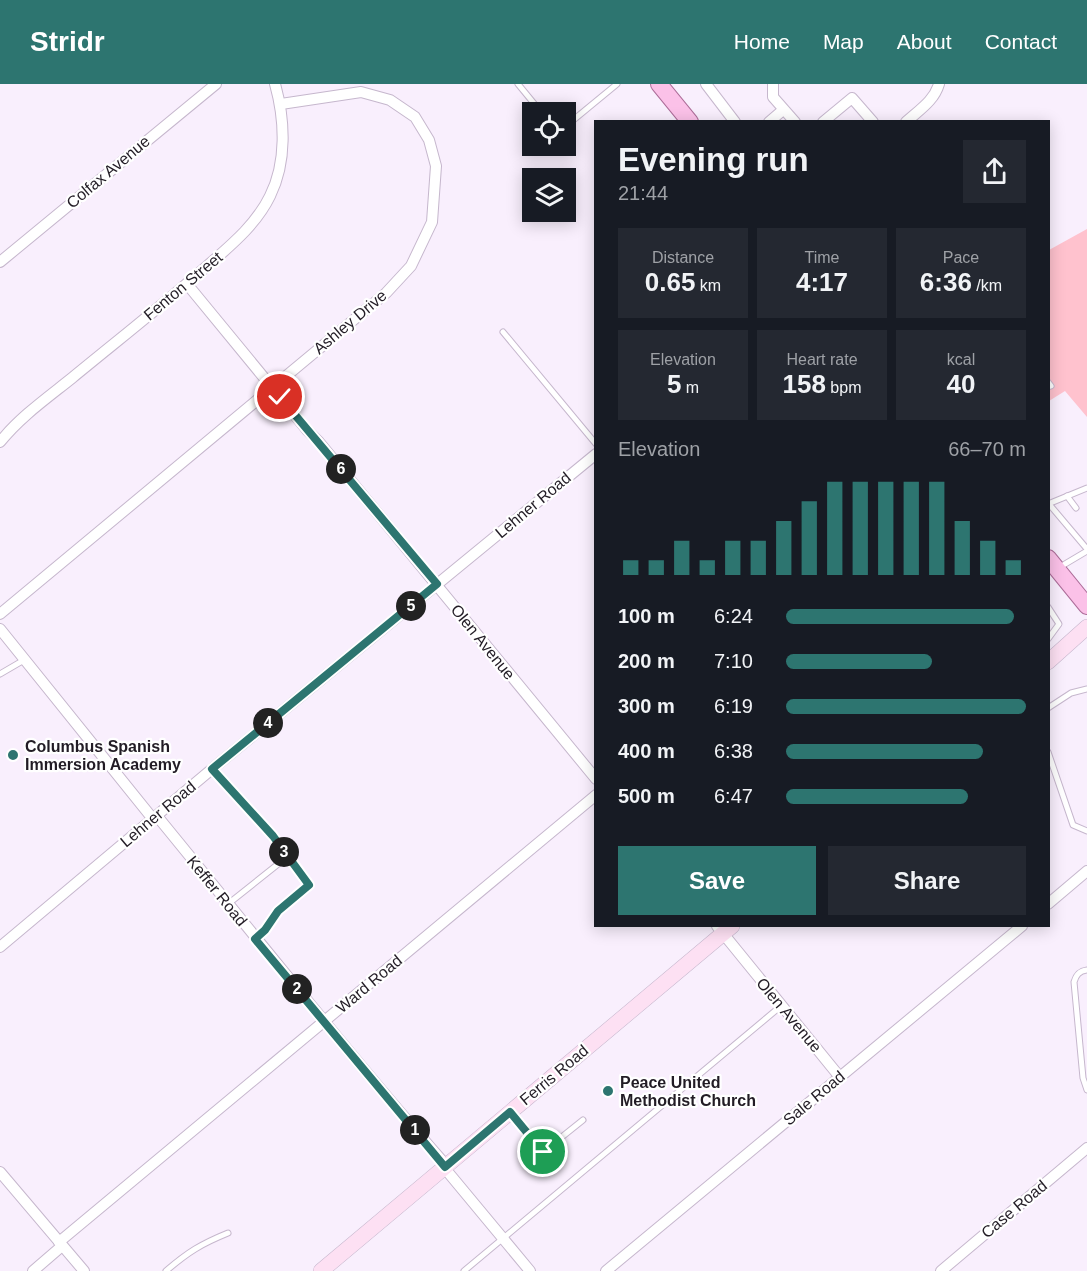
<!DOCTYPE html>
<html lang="en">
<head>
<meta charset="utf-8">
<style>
	body { margin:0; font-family:Arial,sans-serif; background:#242831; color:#f1f3f6; height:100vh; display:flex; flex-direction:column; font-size:22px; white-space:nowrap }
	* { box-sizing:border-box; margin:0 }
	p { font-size:20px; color:#9ea1a6 }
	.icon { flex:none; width:33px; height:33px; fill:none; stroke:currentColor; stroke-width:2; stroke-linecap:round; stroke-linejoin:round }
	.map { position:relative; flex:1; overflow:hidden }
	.sheet { position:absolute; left:594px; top:36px; width:456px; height:807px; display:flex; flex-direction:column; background:#171b24; border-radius:0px; box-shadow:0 3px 15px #0003 }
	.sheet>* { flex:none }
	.fabs { position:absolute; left:522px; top:18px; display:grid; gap:12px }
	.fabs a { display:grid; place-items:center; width:54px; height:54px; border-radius:0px; background:#171b24; box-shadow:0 3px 15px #0003; font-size:30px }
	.pin { position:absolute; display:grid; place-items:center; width:51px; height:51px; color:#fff; margin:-26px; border:3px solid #fff; border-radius:50%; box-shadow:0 2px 6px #0007 }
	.km { position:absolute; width:30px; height:30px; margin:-15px; border-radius:50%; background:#222; color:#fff; font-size:16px; line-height:30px; text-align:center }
	.round { display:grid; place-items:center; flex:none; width:63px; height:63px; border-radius:0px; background:#242831 }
	.head { display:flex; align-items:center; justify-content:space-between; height:102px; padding:0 24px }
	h1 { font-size:33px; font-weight:700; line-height:45px }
	.stats { display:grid; grid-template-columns:repeat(3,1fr); gap:9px; height:102px; padding:6px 24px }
	.stats div { display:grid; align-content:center; border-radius:0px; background:#242831; text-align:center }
	.stats b { font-size:26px; font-weight:700 }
	.stats small { font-size:16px; font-weight:400 }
	.stats p { font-size:16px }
	.chart { height:168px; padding:12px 24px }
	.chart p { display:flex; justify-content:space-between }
	.chart svg { width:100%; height:108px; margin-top:6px; stroke:#2d7570; stroke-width:6 }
	.action { display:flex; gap:12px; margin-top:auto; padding:12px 24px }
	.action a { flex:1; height:69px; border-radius:0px; background:#2d7570; color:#fff; font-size:24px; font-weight:700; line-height:69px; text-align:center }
	.action a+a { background:#242831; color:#f1f3f6 }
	ul { padding:0 24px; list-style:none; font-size:20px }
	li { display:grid; grid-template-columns:96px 72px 1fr; align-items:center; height:45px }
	li i { height:15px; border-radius:8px; background:#2d7570 }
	header { display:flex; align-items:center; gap:36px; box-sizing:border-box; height:84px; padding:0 30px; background:#2d7570; color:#fff }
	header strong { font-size:28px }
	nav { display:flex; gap:33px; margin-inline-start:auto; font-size:21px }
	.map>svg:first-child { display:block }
	.green { fill:#ffc2ce }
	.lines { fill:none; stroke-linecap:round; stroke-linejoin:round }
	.service-casing { stroke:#c6b7cd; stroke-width:7 }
	.minor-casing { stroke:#c6b7cd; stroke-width:12 }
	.secondary-casing { stroke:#c6b7cd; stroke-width:16 }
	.primary-casing { stroke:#ad6d99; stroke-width:18 }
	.service { stroke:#fff; stroke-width:5 }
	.minor { stroke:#fff; stroke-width:10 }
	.secondary { stroke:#fde0f3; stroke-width:15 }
	.primary { stroke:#fbc1e8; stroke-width:16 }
	.route-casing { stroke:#fff; stroke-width:12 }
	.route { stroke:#2d7570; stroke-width:8 }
	.poi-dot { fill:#2d7570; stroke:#fff; stroke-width:2 }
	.labels { text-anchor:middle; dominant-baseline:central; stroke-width:4.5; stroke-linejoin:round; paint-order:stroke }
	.street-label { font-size:16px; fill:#221c25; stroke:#fff }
	.poi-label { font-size:16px; font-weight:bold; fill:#221c25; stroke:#fff; text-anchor:start }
</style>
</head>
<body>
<header>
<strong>Stridr</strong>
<nav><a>Home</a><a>Map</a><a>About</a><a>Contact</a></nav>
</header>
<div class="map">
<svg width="1087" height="1187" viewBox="0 0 1087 1187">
	<rect width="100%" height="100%" fill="#f9effd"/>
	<path class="green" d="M1087,145V333L1065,307L1049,317V166Z"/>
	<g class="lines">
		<g class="service-casing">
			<g id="service">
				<path d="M518,0L541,28"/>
				<path d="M566,42L617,0"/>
				<path d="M503,248L596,360"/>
				<path d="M1048,298L1051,302L1048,303"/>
				<path d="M1067,412L1076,424"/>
				<path d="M1048,420L1087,404"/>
				<path d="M1049,420L1087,465"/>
				<path d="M1060,483L1087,467"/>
				<path d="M1048,523L1059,540L1048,555"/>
				<path d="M0,590L24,576"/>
				<path d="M1048,624L1071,609L1087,605"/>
				<path d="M1048,668L1073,741L1087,747"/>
				<path d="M212,685L273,752L287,773L228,820"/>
				<path d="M255,855L265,846L278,827L309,802L287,773"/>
				<path d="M1087,886C1079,887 1076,891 1074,898L1083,994L1087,1006"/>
				<path d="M512,1030L543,1068L583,1036"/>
				<path d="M166,1187C188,1168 201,1160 228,1149"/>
				<path d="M464,1187L781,922"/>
			</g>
		</g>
		<g class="minor-casing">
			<g id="minor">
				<path d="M706,0L735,38"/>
				<path d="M773,0V13L795,38"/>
				<path d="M769,38L783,26"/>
				<path d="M823,38L852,14L873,38"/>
				<path d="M906,38C919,26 934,17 939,0"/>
				<path d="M0,178L216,0"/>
				<path d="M187,200L307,346L319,358L596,695"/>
				<path d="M0,358C20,333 47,314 72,294C117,257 163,221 206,183C230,162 256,141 270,112C287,78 285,36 275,0"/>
				<path d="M0,530L386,209L411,182L432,138L436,82L429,56L415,33L390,16L361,8L281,20"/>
				<path d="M0,545L153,735"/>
				<path d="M157,732C252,848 345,966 444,1079L447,1087L530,1187"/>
				<path d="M1048,820L1087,787"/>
				<path d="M717,842L839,992"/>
				<path d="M0,863L212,685L596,370"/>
				<path d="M0,1088L84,1187"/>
				<path d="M59,1158L596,711"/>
				<path d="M33,1187L62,1162"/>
				<path d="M606,1187L1022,842"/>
				<path d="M941,1187L1087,1064"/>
			</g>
		</g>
		<g class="secondary-casing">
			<g id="secondary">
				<path d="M1048,578L1087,543"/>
				<path d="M321,1187L732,842"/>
			</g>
		</g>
		<g class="primary-casing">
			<g id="primary">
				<path d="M659,0L690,38"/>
				<path d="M1048,474L1087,522"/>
			</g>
		</g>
		<use href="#service" class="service"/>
		<use href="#minor" class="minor"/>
		<use href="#secondary" class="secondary"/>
		<use href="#primary" class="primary"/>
	</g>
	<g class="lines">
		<g class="route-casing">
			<path id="route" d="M280,313L437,500L212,685L273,752L309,801L278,827L265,846L255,855L445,1083L510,1028L543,1068"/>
		</g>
		<use href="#route" class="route"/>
	</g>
	<g class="poi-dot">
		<circle cx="13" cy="671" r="6"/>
		<circle cx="608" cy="1007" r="6"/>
	</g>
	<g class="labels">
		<g class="street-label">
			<text transform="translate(108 88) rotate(-40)">Colfax Avenue</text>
			<text transform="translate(183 202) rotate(-40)">Fenton Street</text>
			<text transform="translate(350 238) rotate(-40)">Ashley Drive</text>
			<text transform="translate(533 421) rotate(-40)">Lehner Road</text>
			<text transform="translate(483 558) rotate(51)">Olen Avenue</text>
			<text transform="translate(158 730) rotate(-40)">Lehner Road</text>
			<text transform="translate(217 807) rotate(51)">Keffer Road</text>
			<text transform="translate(369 900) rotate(-40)">Ward Road</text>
			<text transform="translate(789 931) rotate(50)">Olen Avenue</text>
			<text transform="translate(554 991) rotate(-40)">Ferris Road</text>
			<text transform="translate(814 1014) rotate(-40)">Sale Road</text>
			<text transform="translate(1014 1125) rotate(-40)">Case Road</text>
		</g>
		<g class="poi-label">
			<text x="25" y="662">Columbus Spanish<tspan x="25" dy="18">Immersion Academy</tspan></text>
			<text x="620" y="998">Peace United<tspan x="620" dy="18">Methodist Church</tspan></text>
		</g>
	</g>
</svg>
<div class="fabs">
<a><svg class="icon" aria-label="locate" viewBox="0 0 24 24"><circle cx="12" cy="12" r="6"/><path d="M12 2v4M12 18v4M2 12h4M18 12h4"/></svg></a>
<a><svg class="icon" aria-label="layers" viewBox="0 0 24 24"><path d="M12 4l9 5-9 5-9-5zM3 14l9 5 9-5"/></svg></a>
</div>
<div class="pin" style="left:543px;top:1068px;background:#1e9e55"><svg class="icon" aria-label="arrive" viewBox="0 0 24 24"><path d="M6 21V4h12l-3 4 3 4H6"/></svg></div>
<div class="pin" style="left:280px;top:313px;background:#d93025"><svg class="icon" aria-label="check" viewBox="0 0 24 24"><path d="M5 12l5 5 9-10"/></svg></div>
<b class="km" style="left:415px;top:1046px">1</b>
<b class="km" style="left:297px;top:905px">2</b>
<b class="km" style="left:284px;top:768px">3</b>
<b class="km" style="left:268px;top:639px">4</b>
<b class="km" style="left:411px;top:522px">5</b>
<b class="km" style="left:341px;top:385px">6</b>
<section class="sheet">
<div class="head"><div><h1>Evening run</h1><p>21:44</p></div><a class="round"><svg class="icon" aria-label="share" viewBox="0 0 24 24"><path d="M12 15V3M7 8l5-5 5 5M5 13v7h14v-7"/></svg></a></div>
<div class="stats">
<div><p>Distance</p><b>0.65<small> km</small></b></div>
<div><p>Time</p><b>4:17</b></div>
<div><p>Pace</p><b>6:36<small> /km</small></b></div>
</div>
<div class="stats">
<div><p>Elevation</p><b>5<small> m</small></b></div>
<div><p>Heart rate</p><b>158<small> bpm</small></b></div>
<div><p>kcal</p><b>40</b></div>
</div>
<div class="chart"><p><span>Elevation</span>66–70 m</p>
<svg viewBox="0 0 160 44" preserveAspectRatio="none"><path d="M5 44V38M15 44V38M25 44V30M35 44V38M45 44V30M55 44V30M65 44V22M75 44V14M85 44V6M95 44V6M105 44V6M115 44V6M125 44V6M135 44V22M145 44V30M155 44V38"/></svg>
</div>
<ul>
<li><b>100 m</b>6:24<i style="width:95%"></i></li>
<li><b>200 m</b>7:10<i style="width:61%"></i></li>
<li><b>300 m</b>6:19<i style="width:100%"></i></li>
<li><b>400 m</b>6:38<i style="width:82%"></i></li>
<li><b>500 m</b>6:47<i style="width:76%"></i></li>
</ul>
<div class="action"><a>Save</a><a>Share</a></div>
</section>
</div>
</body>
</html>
